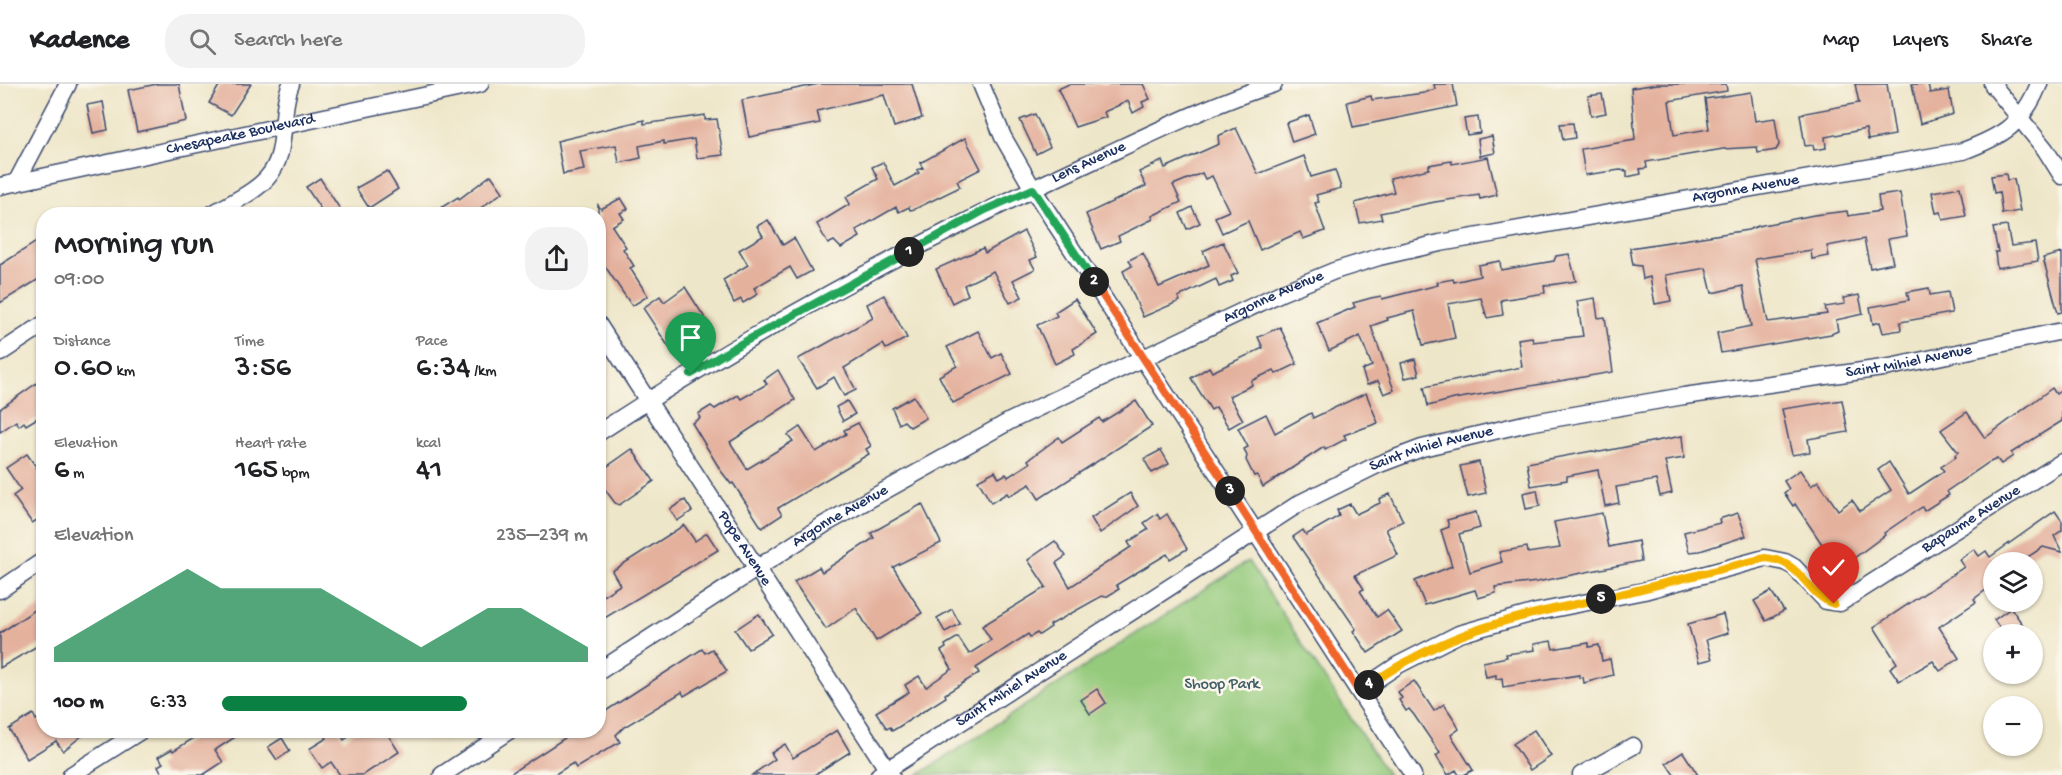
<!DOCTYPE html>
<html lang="en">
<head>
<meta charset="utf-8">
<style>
	body { margin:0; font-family:"Gochi Hand",sans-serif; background:#f2f2f2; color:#202124; height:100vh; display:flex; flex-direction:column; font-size:22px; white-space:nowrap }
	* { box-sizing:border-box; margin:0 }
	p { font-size:20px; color:#757577 }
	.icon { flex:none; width:33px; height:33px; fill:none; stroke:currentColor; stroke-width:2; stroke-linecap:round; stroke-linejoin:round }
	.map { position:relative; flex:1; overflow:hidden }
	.details { position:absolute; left:36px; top:123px; width:570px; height:531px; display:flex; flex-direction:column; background:#fff; border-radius:24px; box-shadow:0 2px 4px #0004 }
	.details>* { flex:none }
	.tools { position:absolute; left:1983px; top:468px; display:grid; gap:12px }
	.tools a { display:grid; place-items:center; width:60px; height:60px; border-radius:50%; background:#fff; box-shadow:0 2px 4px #0004; font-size:30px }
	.pin { position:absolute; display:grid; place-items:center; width:51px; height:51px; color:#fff; margin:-62px -26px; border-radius:50% 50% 50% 0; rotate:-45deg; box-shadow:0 0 6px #0007 }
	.pin .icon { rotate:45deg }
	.km { position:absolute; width:30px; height:30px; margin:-15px; border-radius:50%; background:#222; color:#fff; font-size:16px; line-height:30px; text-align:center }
	.round { display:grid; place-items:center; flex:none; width:63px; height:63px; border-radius:24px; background:#f2f2f2 }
	.head { display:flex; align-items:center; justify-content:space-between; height:102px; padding:0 18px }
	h1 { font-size:33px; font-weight:600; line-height:45px }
	.stats { display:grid; grid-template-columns:repeat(3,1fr); gap:9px; height:102px; padding:6px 18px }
	.stats div { display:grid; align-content:center }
	.stats b { font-size:30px; font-weight:600 }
	.stats small { font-size:16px; font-weight:400 }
	.stats p { font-size:16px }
	.chart { height:168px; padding:12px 18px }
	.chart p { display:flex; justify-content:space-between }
	.chart svg { width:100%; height:108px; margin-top:6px; fill:#0b8043; opacity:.7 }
	ul { padding:0 18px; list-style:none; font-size:20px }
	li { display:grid; grid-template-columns:96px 72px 1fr; align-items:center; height:45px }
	li i { height:15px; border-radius:8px; background:#0b8043 }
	header { display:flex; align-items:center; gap:36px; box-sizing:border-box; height:84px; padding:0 30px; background:#fff; border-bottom:2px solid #e0e0e0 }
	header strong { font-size:28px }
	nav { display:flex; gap:33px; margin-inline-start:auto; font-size:21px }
	.search { width:420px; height:54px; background:#f2f2f2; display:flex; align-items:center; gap:15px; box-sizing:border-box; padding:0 21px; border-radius:24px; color:#757577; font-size:22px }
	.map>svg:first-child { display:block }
	.green { fill:#95ca7b; stroke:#587c6c; stroke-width:1.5 }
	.building { fill:#e4b19d }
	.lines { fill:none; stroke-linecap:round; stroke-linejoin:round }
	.minor-casing { stroke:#3b4a6e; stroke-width:19 }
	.minor { stroke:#fff; stroke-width:16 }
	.split-1-casing { stroke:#fff; stroke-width:12 }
	.split-2-casing { stroke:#fff; stroke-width:12 }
	.split-3-casing { stroke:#fff; stroke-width:12 }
	.split-4-casing { stroke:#fff; stroke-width:12 }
	.split-5-casing { stroke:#fff; stroke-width:12 }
	.split-6-casing { stroke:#fff; stroke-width:12 }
	.split-1 { stroke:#22a559; stroke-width:8 }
	.split-2 { stroke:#22a559; stroke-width:8 }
	.split-3 { stroke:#f0652b; stroke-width:8 }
	.split-4 { stroke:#f0652b; stroke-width:8 }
	.split-5 { stroke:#f5b400; stroke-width:8 }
	.split-6 { stroke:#f5b400; stroke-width:8 }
	.labels { text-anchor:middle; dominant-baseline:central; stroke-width:5; stroke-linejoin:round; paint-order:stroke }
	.street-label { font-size:16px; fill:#1b2f5e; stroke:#fbf7ec }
	.park-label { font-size:16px; fill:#405e67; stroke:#fbf7ec }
</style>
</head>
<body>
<header>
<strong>Kadence</strong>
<div class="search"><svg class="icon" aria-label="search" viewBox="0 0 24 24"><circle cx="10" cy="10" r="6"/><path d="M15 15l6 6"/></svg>Search here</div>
<nav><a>Map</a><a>Layers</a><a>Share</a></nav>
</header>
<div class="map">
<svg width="2062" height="691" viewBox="0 0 2062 691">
	<rect width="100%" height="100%" fill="#fbf7ec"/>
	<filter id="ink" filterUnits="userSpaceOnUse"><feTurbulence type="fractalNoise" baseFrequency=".0167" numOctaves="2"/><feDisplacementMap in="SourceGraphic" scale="12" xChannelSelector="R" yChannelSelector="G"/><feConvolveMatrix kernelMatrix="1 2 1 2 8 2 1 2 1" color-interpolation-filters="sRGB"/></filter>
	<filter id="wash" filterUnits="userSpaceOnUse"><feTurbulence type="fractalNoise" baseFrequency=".008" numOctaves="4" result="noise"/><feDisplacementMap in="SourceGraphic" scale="24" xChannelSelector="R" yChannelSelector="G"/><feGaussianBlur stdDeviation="1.35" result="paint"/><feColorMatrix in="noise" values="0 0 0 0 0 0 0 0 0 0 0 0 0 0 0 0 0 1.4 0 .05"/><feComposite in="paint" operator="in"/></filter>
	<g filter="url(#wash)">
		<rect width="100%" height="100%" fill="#eee6c8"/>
		<path class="green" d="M1248,477L1388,691H918Z"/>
		<g id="blocks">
			<g class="building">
				<path d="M157,0H179L186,37L137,48L128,6Z"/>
				<path d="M220,0H251L231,31L209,19Z"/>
				<path d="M819,0H912L922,34L894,43L884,11L817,27L820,39L749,53L742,16Z"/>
				<path d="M1069,0H1143L1150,15L1142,18L1144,23L1133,29L1128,17L1104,28L1106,33L1075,43L1058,5Z"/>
				<path d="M1434,0H1453L1457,22L1353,43L1347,18L1371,12L1372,16L1424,9L1435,5Z"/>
				<path d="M1658,0H1726L1727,7L1669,17L1674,51L1709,45L1705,15L1751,8L1755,37L1775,34L1779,61L1776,66L1758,69L1757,63L1723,65L1646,78L1647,84L1640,85L1641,90L1627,93V87L1620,86L1585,91L1581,65L1635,56L1631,4Z"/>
				<path d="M1855,0H1887L1895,51L1868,56L1866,45L1825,53L1826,64L1814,66L1813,61L1805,62L1800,30L1859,19Z"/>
				<path d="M1912,0H1928L1930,9L1949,6L1953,30L1920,40Z"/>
				<path d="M1602,10L1606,29L1591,32L1588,12Z"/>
				<path d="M103,18L108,46L93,49L87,21Z"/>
				<path d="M1035,30L1050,63L1036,70L1020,36Z"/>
				<path d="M705,31V36L717,35L723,71L697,74L694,55L664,60V57L639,62L641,74L619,79L616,61L580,67L584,86L563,90L557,57L644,36V40Z"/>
				<path d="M1309,31L1315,50L1292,58L1286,39Z"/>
				<path d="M1478,33L1480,49L1467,51L1464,35Z"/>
				<path d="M1573,39L1575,54L1563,56L1560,40Z"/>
				<path d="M1236,44L1258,90L1304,72L1311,93L1335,86L1341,104L1316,111L1319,118L1315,119L1325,147L1303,155L1300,148L1260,166L1248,137L1222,149L1215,133L1229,127L1212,92L1205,95L1202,89L1173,101L1181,118L1152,132L1153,135L1118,152L1120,157L1101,165L1086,130L1146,102L1139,88L1162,77L1165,84L1219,60L1218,52Z"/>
				<path d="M1492,52L1495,69L1480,72L1478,55Z"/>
				<path d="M965,54L981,85L957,97L960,103L915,125L910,126L909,123L899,128L896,123L856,146L860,153L841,164L834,157L828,160L817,140L850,120L846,113L878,95L872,83L883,78L895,102L919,89L917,86L923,84L920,79Z"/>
				<path d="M1488,73L1497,111L1480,115L1479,111L1435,118L1380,129L1382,135L1360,139L1355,119L1394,108L1390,94L1429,85V81L1451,77L1452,80Z"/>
				<path d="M387,87L398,105L369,124L356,104Z"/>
				<path d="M2006,90L2007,96L2014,95L2020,127L2002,130L1999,108L1994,109L1991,92Z"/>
				<path d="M491,91L503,108L472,130H431L458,113L459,115Z"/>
				<path d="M320,94L340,125L332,130H324L306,103Z"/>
				<path d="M1960,103L1966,132L1943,136L1941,128L1936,129L1932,108Z"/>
				<path d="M1900,109L1907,152L1888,155L1893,179L1870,184L1864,155L1827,162L1829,172L1812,175L1811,166L1755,175L1768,238L1827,230L1825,223L1845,220L1843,214L1859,211L1863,230L1836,236L1838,247L1831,250L1721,269L1717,249L1751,242L1743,202L1712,209L1706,184L1666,191L1671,217L1655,220L1650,193L1643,195L1641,182L1633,181L1630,164L1748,146L1758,142L1814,131L1847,127L1848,132L1880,127L1878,112Z"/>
				<path d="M621,114L628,125L620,129L624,135L612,142L626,163L623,165L634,182L630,184L648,212L632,222L598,172V121L601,125Z"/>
				<path d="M1192,123L1200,139L1187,145L1180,129Z"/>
				<path d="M768,136L783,161L794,154L812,187L797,195L790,183L754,204L758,210L743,219L741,215L734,219L723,196L748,181L739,166L763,152L757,142Z"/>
				<path d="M2007,142L2011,162L2035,159L2038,177L1997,184L1995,168H1998L1993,144Z"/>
				<path d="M1024,147L1037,173L1030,176L1035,185L1013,196L1022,213L1010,219L993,187L964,201L968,211L952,219L936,185L983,164L985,169Z"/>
				<path d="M44,153V192L0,219V181Z"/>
				<path d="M1223,158L1238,189L1231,192L1233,197L1219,203L1216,195L1178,213L1180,217L1143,233L1123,187L1132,182L1129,176L1143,169L1159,203L1209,181L1203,167Z"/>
				<path d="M2062,169V228L2058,229L2043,174Z"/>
				<path d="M1569,170L1576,197L1544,202L1545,209L1501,216L1503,231L1487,234L1481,214L1448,220L1455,254L1423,261L1414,227L1387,234L1388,236L1371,242L1394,306L1384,310L1378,297L1367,301L1362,286L1372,282L1360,252L1329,267L1317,239L1355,223L1353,219L1371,214L1381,212L1382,215L1438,201L1437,198L1453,195L1454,198L1480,192L1478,181L1500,177L1501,186L1554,177L1556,172Z"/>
				<path d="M685,203L712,245L674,271L643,224L660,212L664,218Z"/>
				<path d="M1929,204L1930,211L1948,208L1952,229L1900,238L1901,246L1883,249L1880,238L1873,240L1870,223L1909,216L1907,208Z"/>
				<path d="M884,211L907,254L886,265L883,260L844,284L856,306L844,312L834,293L817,304L798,275L873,234L867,220Z"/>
				<path d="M1595,214L1598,234L1605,233L1613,288L1454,315L1428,322L1424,303L1522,283L1518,255L1532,253L1533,258L1583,252L1577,217Z"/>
				<path d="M1075,215L1097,250L1073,265L1075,270L1055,280L1037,241L1057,232L1055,228Z"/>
				<path d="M1280,243L1297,280L1276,290L1274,286L1251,297L1252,301L1229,312L1243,336L1229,344L1216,323L1211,326L1191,294L1209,283L1212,288L1263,264L1258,253Z"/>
				<path d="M978,247L992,274L1001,269L1012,290L953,319L939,292L957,282L947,263Z"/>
				<path d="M1415,275L1419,291L1405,294L1401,279Z"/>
				<path d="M778,286L795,316L730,358L747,385L793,357L788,351L800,343L816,368L846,350L844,346L858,339L871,362L866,365L869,370L778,424L782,431L762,444L733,399L731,400L721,387L692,339L700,334L698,330L711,322L715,325L738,311L741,315L767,300L764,296Z"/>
				<path d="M44,294V330L26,341L24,338L19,342L16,337L0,348V325Z"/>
				<path d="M2052,304L2056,310L2062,306V337L2011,369L2013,372L2001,380L1997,375L1988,379L1947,407L1949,411L1924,427L1922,423L1884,449L1885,451L1842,483L1838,478L1829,484L1818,467L1824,463L1795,420L1793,422L1784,409L1789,405L1784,397L1800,386L1811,402L1818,397L1838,426L1852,416L1860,427L1891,406L1878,386L1889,378L1909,410L1944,387L1941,383L1956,373L1955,371L1958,368L1941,346L1967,328L1985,354Z"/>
				<path d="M1366,309L1378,339L1344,351L1346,355L1325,366L1324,363L1263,403L1257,391L1254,392L1246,376L1247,372L1244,365L1248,363L1238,344L1266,330L1275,349L1311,329L1313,334Z"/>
				<path d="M914,312L926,334L910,343L904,337L899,340L892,324Z"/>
				<path d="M1842,316L1848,348L1808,355L1810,368L1792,371L1782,325Z"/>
				<path d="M847,317L855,330L843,337L836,323Z"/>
				<path d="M1136,317L1152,342L1039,415L1030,400L1009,412L1007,409L991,419L978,396L995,387L999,394L1006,390L1008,393L1030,379L1028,376L1059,353L1062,358L1099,334L1102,338Z"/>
				<path d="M1682,352L1684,374L1665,377L1672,409L1660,412L1656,396L1616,403L1619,419L1605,422L1598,386L1567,392V396L1531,402L1527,379L1592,367L1600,368Z"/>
				<path d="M632,365L654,397L619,421L615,419L598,396V389Z"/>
				<path d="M1161,366L1169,380L1152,389L1144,375Z"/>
				<path d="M27,370L44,394V432L32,439L13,412L21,406L6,384Z"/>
				<path d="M1479,378L1486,409L1468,413L1460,382Z"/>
				<path d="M1537,406L1540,422L1526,425L1523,409Z"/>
				<path d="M1130,409L1138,422L1100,449L1091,434Z"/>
				<path d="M1390,410L1403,437L1386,445L1398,471L1355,491L1364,505L1360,507L1377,533L1387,526L1402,547L1368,569L1353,547L1356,545L1293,453L1303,446L1306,451L1339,432L1337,426L1350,420L1356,430L1380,419L1379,415Z"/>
				<path d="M685,416L692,427L677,437L670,425Z"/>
				<path d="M922,420L941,459L893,483L922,529L876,557L856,524L826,545L794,498L819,483L822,488L874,454L871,449Z"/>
				<path d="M2055,427L2062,437V446L2054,452L2062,468L2043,463L2020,478H1993L1994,500L1974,515L1976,518L1939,543L1959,574L1940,587L1933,577L1899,597L1890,584L1897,579L1874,543L1964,483L1959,476L1974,465L1979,472L1986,467L1990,473Z"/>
				<path d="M1476,428L1480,444L1459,450L1470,488L1502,478L1499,468L1527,463L1528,469L1560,464L1554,438L1602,429L1609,463L1638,457L1641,477L1537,498L1495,503L1496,509L1478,514L1475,506L1425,521L1415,497L1452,482L1441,446L1449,443L1447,436Z"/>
				<path d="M1738,429L1746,452L1700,467L1689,468L1684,448L1720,439L1719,435Z"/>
				<path d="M1157,430L1160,435L1167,430L1187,465L1170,475L1167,470L1116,501L1119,505L1106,513L1102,512L1050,541L1051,543L1039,551L1037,549L1030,553L1028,550L976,584L979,589L945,610L946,613L897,644L892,647L890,643L887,645L876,628L909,608L905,601L919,592L926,603L952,585L941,567L946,564L945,561L958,553L969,570L991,556L982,542L1046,503L1028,476L1055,457L1066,472L1056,479L1070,503L1131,463L1128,458L1149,445L1144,439Z"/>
				<path d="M684,441L695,457L707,449L718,466L598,538V515L620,501L612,487Z"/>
				<path d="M1771,507L1784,527L1766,537L1754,517Z"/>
				<path d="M44,520V558L0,584V549Z"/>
				<path d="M2011,524L2023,541L2009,550H2004L1994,536Z"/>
				<path d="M952,525L960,540L945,548L937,534Z"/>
				<path d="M759,530L772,550L748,565L735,546Z"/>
				<path d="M1723,530L1728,549L1706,556L1712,575L1699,578L1688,540Z"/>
				<path d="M1551,557L1553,565L1589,559V563L1599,561L1602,577L1610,575L1613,591L1584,599L1583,593L1579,594V591L1503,603L1502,594L1496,595V591L1486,593L1483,578L1507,573L1506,570L1535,566L1534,560Z"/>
				<path d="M702,565L705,569L712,565L727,587L684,612L682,608L624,643L616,651L620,658L576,684L573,679L554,691H508L577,646H598V632Z"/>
				<path d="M1414,597L1434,627L1444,620L1452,632L1459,645L1451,651L1473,686L1464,691H1459L1456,686L1448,691L1436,672L1440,669L1414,631L1409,625L1406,627L1399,616L1402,614L1398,608Z"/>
				<path d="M1097,605L1106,619L1090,630L1081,616Z"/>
				<path d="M33,630L36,636L44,631V646H89L63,667L56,657L27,675L9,645Z"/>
				<path d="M207,646H246L215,666L223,678L203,691H163L158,682L163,679L158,673L172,665L173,667Z"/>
				<path d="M332,646H338L344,656L358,646H385L399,668L363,691H340L331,678L322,684L309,665L327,654L325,651Z"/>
				<path d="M837,646L850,668L814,691H752L775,675L771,669L785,660L793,674Z"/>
				<path d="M1534,646L1551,672L1530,686L1513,660Z"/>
				<path d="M282,654L290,667L277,676L268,663Z"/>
				<path d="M1683,668L1698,691H1674L1666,679Z"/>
			</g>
		</g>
	</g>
	<g filter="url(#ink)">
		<use href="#blocks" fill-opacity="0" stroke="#3b4a6e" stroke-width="1.5"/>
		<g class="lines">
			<g class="minor-casing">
				<g id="minor">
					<path d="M981,0L1003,53L1033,105L1413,691"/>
					<path d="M1992,0L2045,65L2062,92"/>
					<path d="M16,99L68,0"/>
					<path id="s1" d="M0,102L480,0"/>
					<path d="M212,130C229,120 254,109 267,94C290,69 278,30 291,0"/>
					<path id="s2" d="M598,240L891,691"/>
					<path d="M0,269L44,240"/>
					<path id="s3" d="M598,349C753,248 915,159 1082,82C1145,53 1208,21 1274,0"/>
					<path d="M0,506L44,476"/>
					<path id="s4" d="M598,588L825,440L1010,337L1283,208L1334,187L1379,173L1440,159L1963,67C2003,52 2023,40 2039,0"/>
					<path id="s5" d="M1359,607L1398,581L1459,550L1537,528L1644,507L1765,474L1785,478L1794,483L1826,517L1840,519L2062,378"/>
					<path d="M71,691L142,646"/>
					<path d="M442,691L510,646"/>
					<path id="s6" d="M879,691L1300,419L1377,381L1422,364L1528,339L1684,312L1890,283L2062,247"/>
					<path d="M1581,691L1633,662"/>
				</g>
			</g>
			<use href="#minor" class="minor"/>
		</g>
	</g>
	<g class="lines" filter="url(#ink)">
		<g class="split-1-casing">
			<path id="split-1" d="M691,290L735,263L909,168"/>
		</g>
		<g class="split-2-casing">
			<path id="split-2" d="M909,168L985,126L1033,105L1094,198"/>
		</g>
		<g class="split-3-casing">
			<path id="split-3" d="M1094,198L1230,407"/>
		</g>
		<g class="split-4-casing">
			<path id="split-4" d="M1230,407L1359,608L1369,601"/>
		</g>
		<g class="split-5-casing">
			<path id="split-5" d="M1369,601C1445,548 1511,533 1601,515"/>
		</g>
		<g class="split-6-casing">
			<path id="split-6" d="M1601,515L1765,474C1803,477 1805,510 1834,520"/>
		</g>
		<use href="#split-1" class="split-1"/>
		<use href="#split-2" class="split-2"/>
		<use href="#split-3" class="split-3"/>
		<use href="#split-4" class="split-4"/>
		<use href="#split-5" class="split-5"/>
		<use href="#split-6" class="split-6"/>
	</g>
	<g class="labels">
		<g class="street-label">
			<text stroke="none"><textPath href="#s1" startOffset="246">Chesapeake Boulevard</textPath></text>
			<text stroke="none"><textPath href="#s3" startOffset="561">Lens Avenue</textPath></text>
			<text stroke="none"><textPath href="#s4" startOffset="1260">Argonne Avenue</textPath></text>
			<text stroke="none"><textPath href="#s4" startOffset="774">Argonne Avenue</textPath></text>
			<text stroke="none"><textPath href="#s6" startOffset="1130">Saint Mihiel Avenue</textPath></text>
			<text stroke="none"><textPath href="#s6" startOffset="644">Saint Mihiel Avenue</textPath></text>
			<text stroke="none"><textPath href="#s4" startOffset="288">Argonne Avenue</textPath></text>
			<text stroke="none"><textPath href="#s5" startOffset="678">Bapaume Avenue</textPath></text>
			<text stroke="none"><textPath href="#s2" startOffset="268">Pope Avenue</textPath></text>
			<text stroke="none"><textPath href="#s6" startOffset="158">Saint Mihiel Avenue</textPath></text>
		</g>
		<g class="park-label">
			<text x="1222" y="601">Shoop Park</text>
		</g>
	</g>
</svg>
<div class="tools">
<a><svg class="icon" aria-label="layers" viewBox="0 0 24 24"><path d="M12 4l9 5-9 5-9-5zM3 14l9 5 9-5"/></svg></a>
<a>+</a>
<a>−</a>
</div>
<div class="pin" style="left:691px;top:290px;background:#1e9e55"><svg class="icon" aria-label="arrive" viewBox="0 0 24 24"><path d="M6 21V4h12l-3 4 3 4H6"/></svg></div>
<div class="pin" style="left:1834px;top:520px;background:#d93025"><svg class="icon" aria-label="check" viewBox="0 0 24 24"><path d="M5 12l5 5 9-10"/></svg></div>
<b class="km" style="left:909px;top:168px">1</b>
<b class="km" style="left:1094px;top:198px">2</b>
<b class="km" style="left:1230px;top:407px">3</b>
<b class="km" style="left:1369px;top:601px">4</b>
<b class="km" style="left:1601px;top:515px">5</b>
<section class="details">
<div class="head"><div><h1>Morning run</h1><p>09:00</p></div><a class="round"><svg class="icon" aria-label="share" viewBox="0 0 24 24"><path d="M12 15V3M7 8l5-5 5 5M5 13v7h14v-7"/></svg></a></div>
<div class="stats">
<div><p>Distance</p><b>0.60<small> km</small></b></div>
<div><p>Time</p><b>3:56</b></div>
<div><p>Pace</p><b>6:34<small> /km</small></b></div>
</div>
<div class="stats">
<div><p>Elevation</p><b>6<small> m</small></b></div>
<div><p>Heart rate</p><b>165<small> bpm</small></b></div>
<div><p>kcal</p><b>41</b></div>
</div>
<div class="chart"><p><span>Elevation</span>235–239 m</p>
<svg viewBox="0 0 160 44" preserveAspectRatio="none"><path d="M0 44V38L10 30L20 22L30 14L40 6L50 14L60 14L70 14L80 14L90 22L100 30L110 38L120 30L130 22L140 22L150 30L160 38V44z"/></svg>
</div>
<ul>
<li><b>100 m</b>6:33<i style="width:67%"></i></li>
</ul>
</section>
</div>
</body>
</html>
